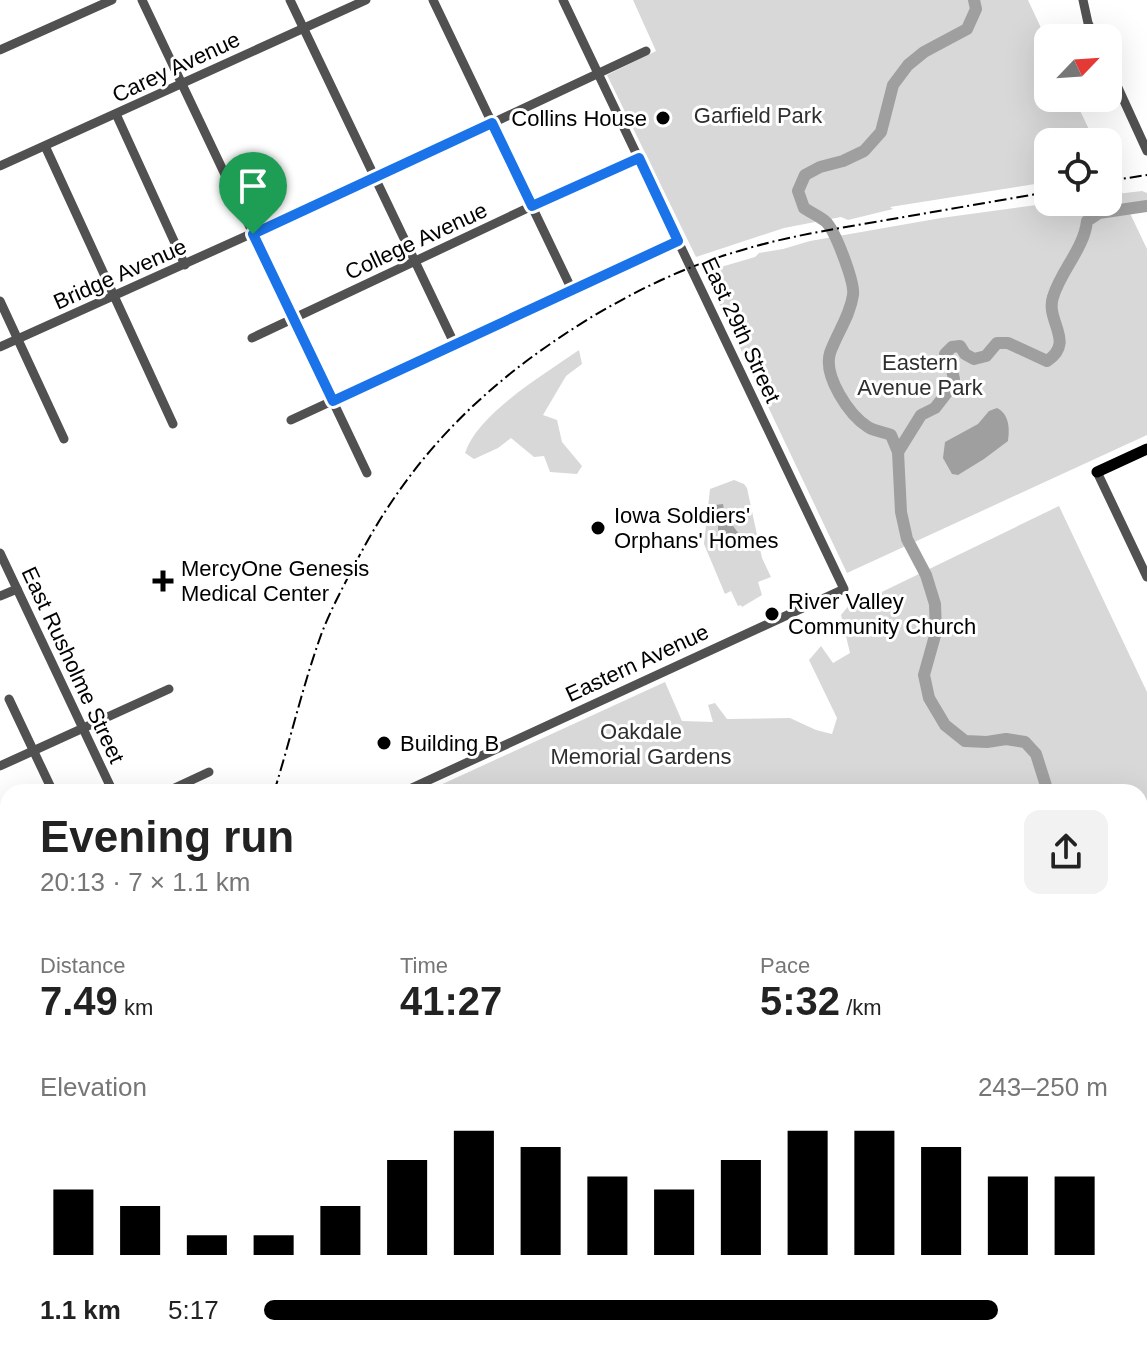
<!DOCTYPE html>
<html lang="en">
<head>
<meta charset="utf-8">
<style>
	body { margin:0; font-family:Helvetica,sans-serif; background:#f2f2f2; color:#222; height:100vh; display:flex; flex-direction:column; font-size:30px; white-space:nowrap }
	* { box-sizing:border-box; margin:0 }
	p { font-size:26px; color:#767676 }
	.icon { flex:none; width:44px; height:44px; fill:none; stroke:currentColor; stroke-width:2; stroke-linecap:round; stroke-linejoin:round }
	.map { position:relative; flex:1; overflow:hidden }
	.sheet { position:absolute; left:0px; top:784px; width:1148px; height:572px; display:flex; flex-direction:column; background:#fff; border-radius:24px 24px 0 0; box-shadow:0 8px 32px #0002 }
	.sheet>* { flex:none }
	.needle { width:52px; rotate:65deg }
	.controls { position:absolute; left:1034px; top:24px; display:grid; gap:16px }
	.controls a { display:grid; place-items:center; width:88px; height:88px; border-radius:16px; background:#fff; box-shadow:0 8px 32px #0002; font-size:40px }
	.pin { position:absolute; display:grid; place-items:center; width:68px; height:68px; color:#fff; margin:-82px -34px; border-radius:50% 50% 50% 0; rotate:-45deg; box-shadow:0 0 8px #0007 }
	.pin .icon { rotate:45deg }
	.round { display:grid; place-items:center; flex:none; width:84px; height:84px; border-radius:16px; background:#f2f2f2 }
	.head { display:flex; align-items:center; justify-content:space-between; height:136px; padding:0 40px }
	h1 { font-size:44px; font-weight:600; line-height:60px }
	.metrics { display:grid; grid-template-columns:repeat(3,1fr); gap:12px; height:136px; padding:8px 40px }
	.metrics div { display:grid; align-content:center }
	.metrics b { font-size:40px; font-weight:600 }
	.metrics small { font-size:22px; font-weight:400 }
	.metrics p { font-size:22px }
	.chart { height:224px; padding:16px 40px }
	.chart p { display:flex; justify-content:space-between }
	.chart svg { width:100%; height:144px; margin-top:8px; stroke:#000; stroke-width:6 }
	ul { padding:0 40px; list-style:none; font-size:26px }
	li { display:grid; grid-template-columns:128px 96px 1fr; align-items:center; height:60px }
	li i { height:20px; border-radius:10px; background:#000 }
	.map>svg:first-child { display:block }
	.green { fill:#d8d8d8 }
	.water { fill:#9f9f9f }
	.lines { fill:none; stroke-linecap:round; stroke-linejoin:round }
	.river { stroke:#9f9f9f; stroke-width:12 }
	.minor { stroke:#515151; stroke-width:9 }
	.major { stroke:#000; stroke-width:11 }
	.rail { stroke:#000; stroke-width:2; stroke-dasharray:12 4 2 4; stroke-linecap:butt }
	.route-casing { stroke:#fff; stroke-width:16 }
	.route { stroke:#1a73e8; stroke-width:10 }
	.poi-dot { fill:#000; stroke:#fff; stroke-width:3 }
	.labels { text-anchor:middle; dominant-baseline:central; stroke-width:6; stroke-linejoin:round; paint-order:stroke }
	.street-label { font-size:22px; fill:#000; stroke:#fff }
	.park-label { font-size:22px; fill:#2f2f2f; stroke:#fff }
	.poi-label { font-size:22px; fill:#000; stroke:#fff; text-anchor:start }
</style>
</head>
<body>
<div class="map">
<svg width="1147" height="1356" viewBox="0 0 1147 1356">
	<rect width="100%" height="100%" fill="#fff"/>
	<g class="green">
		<path d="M633,0H1028L1048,43V98H1074L1095,142H1048V182L890,207L893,209L848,220L841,217L784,228L696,257L607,75L656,51Z"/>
		<path d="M1142,191L1147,193V201L1126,205L1147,249V435L847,573L704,272L755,257L759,253L783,249L810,241L941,218L1059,202H1108V195Z"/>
		<path d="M579,350L582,364L566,376L543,415L557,420L562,442L582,466L577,474L550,472L544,456L534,457L511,438L498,448L474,459L465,453C478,413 545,374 579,350Z"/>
		<path d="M734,480L744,484L747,488L762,558L771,577L758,582L762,595L742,607L741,605L738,606L731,591L725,594L704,544L710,489Z"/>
		<path d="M1059,506L1147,692V1157L1140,1158V792H425L665,682L682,721L713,722L708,705L715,703L727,719L790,718L816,730L832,734L837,718L809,660L821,646L833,663L850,653L841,615L855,598L859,603Z"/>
		<path d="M8,1151V1227L0,1236V1184L6,1177Z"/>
		<path d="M8,1263V1339L0,1337V1270Z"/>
		<path d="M11,1348H80L90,1356H71L69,1353H45L44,1356H10Z"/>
		<path d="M605,1348H718L700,1356H608Z"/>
	</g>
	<g class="water">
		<path d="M997,408C1009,414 1010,428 1008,441L984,459L958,475L952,474L943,458L945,442L978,424L989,411Z"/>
		<path d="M723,504L724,511L742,508L744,520L731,523L741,537L735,539H718V525L715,505Z"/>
	</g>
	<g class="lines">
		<g class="river">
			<path d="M974,0L976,9L967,29L924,52L908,65L893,85L881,132L864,151L843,161L820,167L805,175L798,191L804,208C810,212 819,216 825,221C835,229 855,283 853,295C850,316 837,333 830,353C823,376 849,415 868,427C874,431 884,432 891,435L898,452L901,512L907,539L926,575L935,604L936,632L924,675L929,698L945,725L965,741L987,742L1006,739L1025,742L1036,754L1048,792"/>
			<path d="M898,452L921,415L935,408L952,386L954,379L952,370L947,363L945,354L952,347L960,346L965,354L974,359L986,356L997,343H1008L1047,361C1076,342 1045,321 1053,297C1061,270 1084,249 1087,221L1099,213L1147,206"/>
			<path d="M1140,1032L1147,1047"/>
		</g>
		<g class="minor">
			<path d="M142,0L367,473"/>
			<path d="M290,0L455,345"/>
			<path d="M433,0L572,290"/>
			<path d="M1083,0L1088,23L1095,38"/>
			<path d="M0,50L112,0"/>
			<path d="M1108,66L1147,151"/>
			<path d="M116,114L185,265"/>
			<path d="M45,146L173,424"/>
			<path d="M0,166L366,0"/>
			<path d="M0,301L64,439"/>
			<path d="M252,338L532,206L639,158"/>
			<path d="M0,347L375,178L646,51"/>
			<path d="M291,420L678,241"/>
			<path d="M1097,472L1147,577"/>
			<path d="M0,553L113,792"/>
			<path d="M0,596L17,589"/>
			<path d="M9,699L53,792"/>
			<path d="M0,766L169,689"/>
			<path d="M166,792L209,772"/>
			<path d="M403,792L844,589L563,0"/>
			<path d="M0,940L8,957"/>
			<path d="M0,977L8,973"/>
			<path d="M0,1085L8,1083"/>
			<path d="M1140,1256L1147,1272"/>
			<path d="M330,1348L334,1356"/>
			<path d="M547,1348L551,1356"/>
			<path d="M1081,1348L1085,1356"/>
			<path d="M202,1356L220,1348"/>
			<path d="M453,1356L470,1348"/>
			<path d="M705,1356L723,1348"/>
			<path d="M957,1356L975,1348"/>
		</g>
		<path class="major" d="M1097,472L1147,449"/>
		<g class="rail">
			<path d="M1108,181L1147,175"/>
			<path d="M274,792C290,741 303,685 321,635C330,611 343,587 355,564C411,455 486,382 590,318C637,290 686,266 739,251C784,237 829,230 875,222C933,212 990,202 1048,192"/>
			<path d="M0,1247L8,1239"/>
		</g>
	</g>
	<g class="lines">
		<g class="route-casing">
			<path id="route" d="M492,123L532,206L639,158L678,241L333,401L253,234Z"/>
		</g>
		<use href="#route" class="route"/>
	</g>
	<g class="poi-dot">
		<circle cx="663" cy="118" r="8"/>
		<circle cx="598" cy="528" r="8"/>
		<path d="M159 569h8v8h8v8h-8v8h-8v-8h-8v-8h8z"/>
		<circle cx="772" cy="614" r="8"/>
		<circle cx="384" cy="743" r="8"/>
	</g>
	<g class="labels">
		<g class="street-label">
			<text transform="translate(176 67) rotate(-25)">Carey Avenue</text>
			<text transform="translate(416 241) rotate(-25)">College Avenue</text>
			<text transform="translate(120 274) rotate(-24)">Bridge Avenue</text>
			<text transform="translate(741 330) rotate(65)">East 29th Street</text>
			<text transform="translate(637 663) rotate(-25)">Eastern Avenue</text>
			<text transform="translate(73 665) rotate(65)">East Rusholme Street</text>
		</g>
		<g class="park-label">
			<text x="758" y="115">Garfield Park</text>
			<text x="920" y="362">Eastern<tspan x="920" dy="25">Avenue Park</tspan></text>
			<text x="641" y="731">Oakdale<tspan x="641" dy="25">Memorial Gardens</tspan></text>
		</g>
		<g class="poi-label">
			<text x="647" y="118" text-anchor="end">Collins House</text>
			<text x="614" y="515">Iowa Soldiers'<tspan x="614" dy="25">Orphans' Homes</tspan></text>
			<text x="181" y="568">MercyOne Genesis<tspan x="181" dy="25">Medical Center</tspan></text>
			<text x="788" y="601">River Valley<tspan x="788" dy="25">Community Church</tspan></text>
			<text x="400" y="743">Building B</text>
		</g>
	</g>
</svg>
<div class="controls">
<a><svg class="needle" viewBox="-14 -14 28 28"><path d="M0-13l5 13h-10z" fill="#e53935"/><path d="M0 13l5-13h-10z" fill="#767676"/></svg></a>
<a><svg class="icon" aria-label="locate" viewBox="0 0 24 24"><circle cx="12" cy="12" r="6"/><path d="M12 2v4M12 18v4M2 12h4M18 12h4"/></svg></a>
</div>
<div class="pin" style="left:253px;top:234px;background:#1e9e55"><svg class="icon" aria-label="arrive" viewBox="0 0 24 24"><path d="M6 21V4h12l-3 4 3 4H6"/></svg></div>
<section class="sheet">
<div class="head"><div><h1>Evening run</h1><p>20:13 · 7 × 1.1 km</p></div><a class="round"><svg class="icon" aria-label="share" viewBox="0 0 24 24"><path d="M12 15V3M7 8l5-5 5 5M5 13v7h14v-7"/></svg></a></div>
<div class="metrics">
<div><p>Distance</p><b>7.49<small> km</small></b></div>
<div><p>Time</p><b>41:27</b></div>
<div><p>Pace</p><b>5:32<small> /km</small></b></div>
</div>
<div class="chart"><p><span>Elevation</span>243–250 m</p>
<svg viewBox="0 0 160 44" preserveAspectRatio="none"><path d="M5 44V24M15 44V29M25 44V38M35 44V38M45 44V29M55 44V15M65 44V6M75 44V11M85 44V20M95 44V24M105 44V15M115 44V6M125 44V6M135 44V11M145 44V20M155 44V20"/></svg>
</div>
<ul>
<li><b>1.1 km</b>5:17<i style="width:87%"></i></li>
</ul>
</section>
</div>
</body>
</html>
